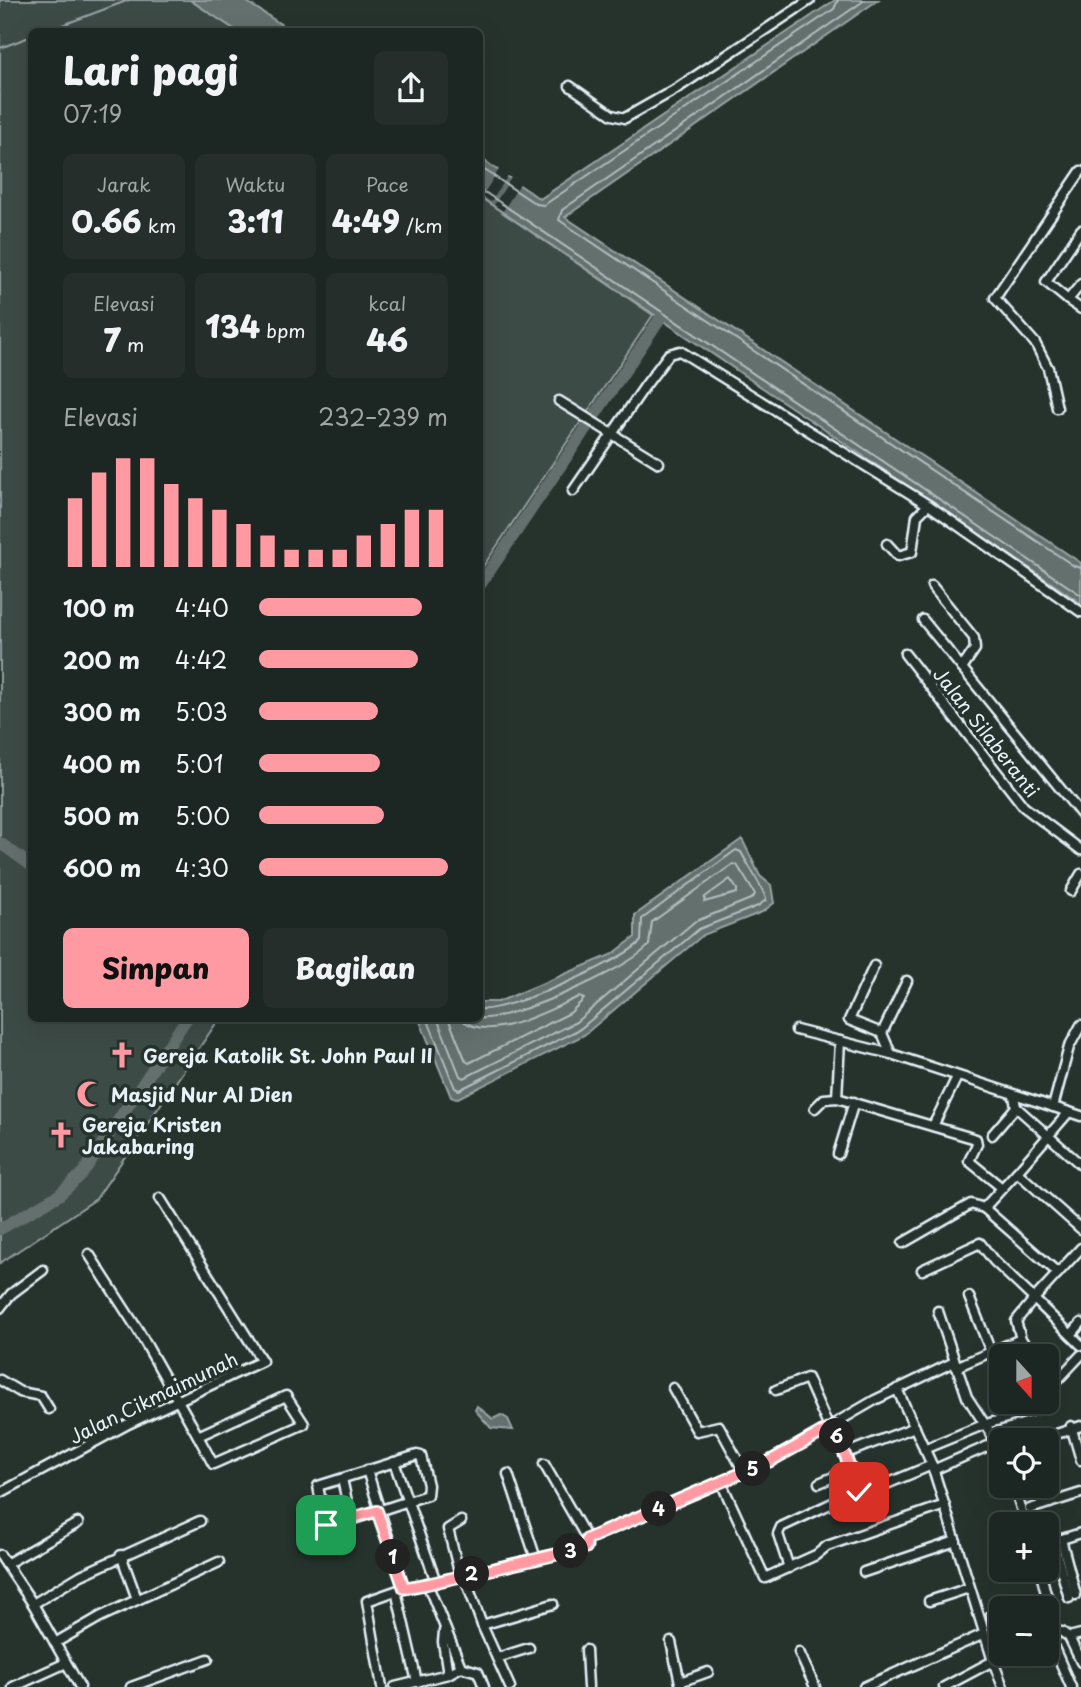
<!DOCTYPE html>
<html lang="id">
<head>
<meta charset="utf-8">
<style>
	body { margin:0; font-family:"Playpen Sans",sans-serif; background:#252e2a; color:#f1f3f6; height:100vh; display:flex; flex-direction:column; font-size:26px; white-space:nowrap }
	* { box-sizing:border-box; margin:0 }
	p { font-size:23px; color:#a0a5a5 }
	.icon { flex:none; width:38px; height:38px; fill:none; stroke:currentColor; stroke-width:2; stroke-linecap:round; stroke-linejoin:round }
	.map { position:relative; flex:1; overflow:hidden }
	.side { position:absolute; left:28px; top:28px; width:455px; height:994px; display:flex; flex-direction:column; background:#1c2622; border-radius:10px; box-shadow:0 7px 28px #0002,0 0 0 2px #3a4340 }
	.side>* { flex:none }
	.needle { width:46px; rotate:159deg }
	.fabs { position:absolute; left:989px; top:1344px; display:grid; gap:14px }
	.fabs a { display:grid; place-items:center; width:70px; height:70px; border-radius:10px; background:#1c2622; box-shadow:0 7px 28px #0002,0 0 0 2px #3a4340; font-size:35px }
	.pin { position:absolute; display:grid; place-items:center; width:60px; height:60px; color:#fff; margin:-30px; border-radius:14px; box-shadow:0 4px 10px #0006 }
	.km { position:absolute; width:35px; height:35px; margin:-18px; border-radius:50%; background:#222; color:#fff; font-size:19px; line-height:35px; text-align:center }
	.round { display:grid; place-items:center; flex:none; width:74px; height:74px; border-radius:10px; background:#252e2a }
	.summary { display:flex; align-items:center; justify-content:space-between; height:119px; padding:0 35px }
	h1 { font-size:38px; font-weight:800; line-height:52px }
	.metrics { display:grid; grid-template-columns:repeat(3,1fr); gap:10px; height:119px; padding:7px 35px }
	.metrics div { display:grid; align-content:center; border-radius:10px; background:#252e2a; text-align:center }
	.metrics b { font-size:30px; font-weight:800 }
	.metrics small { font-size:19px; font-weight:400 }
	.metrics p { font-size:19px }
	.chart { height:196px; padding:14px 35px }
	.chart p { display:flex; justify-content:space-between }
	.chart svg { width:100%; height:126px; margin-top:7px; stroke:#ff9aa2; stroke-width:6 }
	.primary-button { display:flex; gap:14px; margin-top:auto; padding:14px 35px }
	.primary-button a { flex:1; height:80px; border-radius:10px; background:#ff9aa2; color:#111; font-size:28px; font-weight:800; line-height:80px; text-align:center }
	.primary-button a+a { background:#252e2a; color:#f1f3f6 }
	ul { padding:0 35px; list-style:none; font-size:23px }
	li { display:grid; grid-template-columns:112px 84px 1fr; align-items:center; height:52px }
	li i { height:18px; border-radius:9px; background:#ff9aa2 }
	.map>svg:first-child { display:block }
	.green { fill:#3e4b47; stroke:#939ea0; stroke-width:2 }
	.water { fill:#636f6d; stroke:#98a3a5; stroke-width:2 }
	.pier { fill:#26332d }
	.lines { fill:none; stroke-linecap:round; stroke-linejoin:round }
	.shore { stroke:#b3bdc0; stroke-width:2 }
	.stream { stroke:#98a3a5; stroke-width:2 }
	.river { stroke:#636f6d; stroke-width:12 }
	.street-casing { stroke:#e8f1f8; stroke-width:13 }
	.street { stroke:#26332d; stroke-width:8 }
	.route-casing { stroke:#fff; stroke-width:14 }
	.route { stroke:#ff9aa2; stroke-width:9 }
	.labels { text-anchor:middle; dominant-baseline:central; stroke-width:7; stroke-linejoin:round; paint-order:stroke }
	.street-label { font-size:19px; fill:#e8f1f8; stroke:#26332d }
	.poi-label { font-size:19px; font-weight:bold; fill:#e8f1f8; stroke:#26332d; text-anchor:start }
</style>
</head>
<body>
<div class="map">
<svg width="1081" height="1687" viewBox="0 0 1081 1687">
	<rect width="100%" height="100%" fill="#26332d"/>
	<filter id="ink" filterUnits="userSpaceOnUse"><feTurbulence type="fractalNoise" baseFrequency=".0143" numOctaves="2"/><feDisplacementMap in="SourceGraphic" scale="14" xChannelSelector="R" yChannelSelector="G"/><feConvolveMatrix kernelMatrix="1 2 1 2 8 2 1 2 1" color-interpolation-filters="sRGB"/></filter>
	<g filter="url(#ink)">
		<g class="green">
			<path d="M0,0H190L237,31L32,32V1018L219,1019L96,1199L0,1263Z"/>
			<path d="M480,197L653,315L480,571Z"/>
		</g>
		<g class="water">
			<path d="M190,0H244L291,31H237Z"/>
			<path d="M835,0H878L565,217L1081,563V603L480,197V158L540,199Z"/>
			<path d="M742,839L760,876L771,885L774,903L762,912L703,935L584,1035L456,1099L451,1097L419,1019L480,1018V1002H498L613,954L635,937V915Z"/>
			<path d="M477,1406L493,1419L501,1415L508,1419L513,1430L491,1428L475,1410Z"/>
		</g>
		<g class="pier">
			<path d="M500,168L509,174L491,202L482,196Z"/>
			<path d="M512,176L521,182L503,211L494,205Z"/>
		</g>
		<g class="lines">
			<g class="shore">
				<path d="M865,0L562,210L559,220L1074,566L1081,568"/>
				<path d="M480,167L536,204L544,205L834,9L838,0"/>
				<path d="M480,192L486,193L1081,595"/>
				<path d="M730,879L737,889V893L704,902L705,897Z"/>
				<path d="M427,1018L455,1088L459,1090L580,1029L699,929L758,906L766,900C765,890 747,864 741,852L736,850L642,919L641,941C624,961 505,1013 480,1009"/>
				<path d="M437,1018L460,1076L464,1078L576,1022L694,922L753,898L755,894L737,865L733,864L652,922L649,945C630,969 508,1022 480,1018"/>
				<path d="M448,1018L466,1061L469,1063L570,1013L584,999L579,997C549,1009 488,1046 460,1018"/>
			</g>
			<g class="stream">
				<path d="M44,32L129,0"/>
				<path d="M0,48L32,36"/>
			</g>
			<g class="river">
				<path d="M480,585L659,320"/>
				<path d="M0,843L32,866"/>
				<path d="M0,1229L59,1195L82,1174L187,1018"/>
			</g>
			<g class="street-casing">
				<g id="street">
					<path d="M570,86L612,115L625,118L676,89L810,0"/>
					<path d="M1081,230L1046,282L1068,300L1081,284"/>
					<path d="M1068,300L1081,309"/>
					<path d="M559,401L659,463"/>
					<path d="M1057,408L1048,368L1035,343L995,298L1081,171"/>
					<path d="M573,491L645,386L669,354L680,351L930,506L1081,612"/>
					<path d="M887,544L898,556L912,552L917,516L927,506"/>
					<path d="M932,586L974,638L975,649L962,668"/>
					<path d="M923,620L1081,814"/>
					<path d="M905,654L1024,807L1081,850"/>
					<path d="M1071,891L1081,874"/>
					<path d="M874,966L849,1020L882,1033L891,1054L1069,1112"/>
					<path d="M796,1030L891,1054"/>
					<path d="M882,1033L907,981"/>
					<path d="M1014,1096L1016,1107L1081,1165"/>
					<path d="M837,1098L840,1041"/>
					<path d="M1053,1107L1069,1047L1081,1025"/>
					<path d="M815,1108L824,1099L837,1098L976,1139L977,1144L969,1161L1002,1188"/>
					<path d="M1081,1116L1069,1112L1017,1172L1081,1229"/>
					<path d="M933,1126L957,1077"/>
					<path d="M992,1135L1016,1107"/>
					<path d="M838,1154L854,1102"/>
					<path d="M1017,1172L984,1208L1058,1273"/>
					<path d="M903,1243L971,1204L984,1208"/>
					<path d="M1081,1248L1034,1299L1081,1345"/>
					<path d="M89,1254L138,1330L198,1436"/>
					<path d="M922,1270L980,1243L994,1261L1034,1299L1016,1321L1021,1339"/>
					<path d="M969,1297L991,1352"/>
					<path d="M0,1308L11,1294L43,1270"/>
					<path d="M938,1311L967,1397L1001,1449"/>
					<path d="M1071,1335L1081,1323"/>
					<path d="M956,1367L1021,1339L1033,1356"/>
					<path d="M1046,1369L1058,1379"/>
					<path d="M0,1380L20,1392L41,1396L49,1409"/>
					<path d="M673,1388L697,1431L719,1426L744,1472"/>
					<path d="M897,1389L932,1465L993,1661L1016,1654"/>
					<path d="M1049,1389L1081,1355"/>
					<path d="M776,1390L807,1378L829,1428"/>
					<path d="M286,1396L304,1424L213,1464L198,1436Z"/>
					<path d="M833,1425L859,1492L865,1493L932,1465"/>
					<path d="M1071,1426L1081,1460"/>
					<path d="M1038,1440L1081,1426"/>
					<path d="M924,1449L983,1425L1043,1407"/>
					<path d="M844,1454L915,1427"/>
					<path d="M417,1455L421,1456L428,1485L427,1495L329,1527L325,1524L318,1486Z"/>
					<path d="M394,1462L436,1582"/>
					<path d="M367,1470L404,1588L367,1601L382,1687"/>
					<path d="M933,1470L995,1443"/>
					<path d="M508,1474L536,1559"/>
					<path d="M342,1479L351,1519"/>
					<path d="M721,1482L765,1578L816,1555L827,1546L945,1505"/>
					<path d="M819,1483L850,1470"/>
					<path d="M1014,1486L1026,1524"/>
					<path d="M1036,1486L1042,1505"/>
					<path d="M1045,1486L1050,1503"/>
					<path d="M0,1493L128,1424L262,1361L160,1198"/>
					<path d="M1030,1509L1081,1493"/>
					<path d="M587,1539L770,1461L875,1400L954,1362"/>
					<path d="M1061,1539L1076,1595"/>
					<path d="M1053,1542L1069,1598"/>
					<path d="M1046,1544L1081,1533"/>
					<path d="M995,1548L1001,1559"/>
					<path d="M0,1555L33,1604L80,1687"/>
					<path d="M121,1555L137,1599"/>
					<path d="M6,1564L78,1523"/>
					<path d="M789,1568L778,1534L781,1527L858,1491"/>
					<path d="M1040,1570L1056,1633L1052,1643"/>
					<path d="M864,1572L956,1541"/>
					<path d="M464,1575L482,1625L510,1687"/>
					<path d="M460,1576L448,1529L461,1521"/>
					<path d="M427,1583L461,1667L478,1672L484,1687"/>
					<path d="M929,1601L969,1588"/>
					<path d="M33,1604L81,1575L200,1521"/>
					<path d="M1015,1608L1049,1598"/>
					<path d="M991,1615L1001,1612"/>
					<path d="M482,1625L553,1604"/>
					<path d="M444,1631L443,1642L448,1674"/>
					<path d="M1062,1632L1069,1637L1081,1662"/>
					<path d="M1069,1637L1081,1634"/>
					<path d="M671,1642L681,1687"/>
					<path d="M55,1643L100,1617L219,1562"/>
					<path d="M1047,1645L1052,1643L1071,1687"/>
					<path d="M586,1650L588,1687"/>
					<path d="M799,1652L815,1687"/>
					<path d="M497,1658L529,1648"/>
					<path d="M417,1682L397,1595L400,1590L587,1547L586,1537L544,1464"/>
					<path d="M680,1682L708,1672"/>
					<path d="M13,1687L66,1663"/>
					<path d="M131,1687L208,1659"/>
					<path d="M395,1687L448,1674L461,1667"/>
					<path d="M864,1687L984,1634"/>
					<path d="M944,1687L993,1661L1003,1687"/>
				</g>
			</g>
			<use href="#street" class="street"/>
		</g>
	</g>
	<g class="lines" filter="url(#ink)">
		<g class="route-casing">
			<path id="route" d="M326,1525L377,1511L404,1588L427,1584L585,1548L587,1539L770,1461L834,1426L859,1492"/>
		</g>
		<use href="#route" class="route"/>
	</g>
	<defs>
		<g id="church-bare" transform="scale(2.1)"><path d="M-1.2-6h2.4v3.5h3.3v2.4h-3.3V6h-2.4V-.1h-3.3v-2.4h3.3Z" fill="#ff9aa2" stroke="#26332d" stroke-width="2.5" paint-order="stroke"/></g>
		<g id="mosque-bare" transform="scale(2.1)"><path d="M3.5-4.9A6 6 0 1 0 3.5 4.9A5 5 0 1 1 3.5-4.9Z" fill="#ff9aa2" stroke="#26332d" stroke-width="2.5" paint-order="stroke"/></g>
	</defs>
	<g fill-rule="evenodd">
		<use href="#church-bare" x="122" y="1055"/>
		<use href="#mosque-bare" x="90" y="1094"/>
		<use href="#church-bare" x="61" y="1135"/>
	</g>
	<g class="labels">
		<g class="street-label">
			<text transform="translate(987 732) rotate(52)">Jalan Silaberanti</text>
			<text transform="translate(153 1397) rotate(-26)">Jalan Cikmaimunah</text>
		</g>
		<g class="poi-label">
			<text x="143" y="1055">Gereja Katolik St. John Paul II</text>
			<text x="111" y="1094">Masjid Nur Al Dien</text>
			<text x="82" y="1124">Gereja Kristen<tspan x="82" dy="22">Jakabaring</tspan></text>
		</g>
	</g>
</svg>
<div class="fabs">
<a><svg class="needle" viewBox="-14 -14 28 28"><path d="M0-13l5 13h-10z" fill="#e53935"/><path d="M0 13l5-13h-10z" fill="#a0a5a5"/></svg></a>
<a><svg class="icon" aria-label="locate" viewBox="0 0 24 24"><circle cx="12" cy="12" r="6"/><path d="M12 2v4M12 18v4M2 12h4M18 12h4"/></svg></a>
<a>+</a>
<a>−</a>
</div>
<div class="pin" style="left:326px;top:1525px;background:#1e9e55"><svg class="icon" aria-label="arrive" viewBox="0 0 24 24"><path d="M6 21V4h12l-3 4 3 4H6"/></svg></div>
<div class="pin" style="left:859px;top:1492px;background:#d93025"><svg class="icon" aria-label="check" viewBox="0 0 24 24"><path d="M5 12l5 5 9-10"/></svg></div>
<b class="km" style="left:393px;top:1557px">1</b>
<b class="km" style="left:472px;top:1574px">2</b>
<b class="km" style="left:571px;top:1551px">3</b>
<b class="km" style="left:659px;top:1509px">4</b>
<b class="km" style="left:753px;top:1469px">5</b>
<b class="km" style="left:837px;top:1436px">6</b>
<section class="side">
<div class="summary"><div><h1>Lari pagi</h1><p>07:19</p></div><a class="round"><svg class="icon" aria-label="share" viewBox="0 0 24 24"><path d="M12 15V3M7 8l5-5 5 5M5 13v7h14v-7"/></svg></a></div>
<div class="metrics">
<div><p>Jarak</p><b>0.66<small> km</small></b></div>
<div><p>Waktu</p><b>3:11</b></div>
<div><p>Pace</p><b>4:49<small> /km</small></b></div>
</div>
<div class="metrics">
<div><p>Elevasi</p><b>7<small> m</small></b></div>
<div><b>134<small> bpm</small></b></div>
<div><p>kcal</p><b>46</b></div>
</div>
<div class="chart"><p><span>Elevasi</span>232–239 m</p>
<svg viewBox="0 0 160 44" preserveAspectRatio="none"><path d="M5 44V20M15 44V11M25 44V6M35 44V6M45 44V15M55 44V20M65 44V24M75 44V29M85 44V33M95 44V38M105 44V38M115 44V38M125 44V33M135 44V29M145 44V24M155 44V24"/></svg>
</div>
<ul>
<li><b>100 m</b>4:40<i style="width:86%"></i></li>
<li><b>200 m</b>4:42<i style="width:84%"></i></li>
<li><b>300 m</b>5:03<i style="width:63%"></i></li>
<li><b>400 m</b>5:01<i style="width:64%"></i></li>
<li><b>500 m</b>5:00<i style="width:66%"></i></li>
<li><b>600 m</b>4:30<i style="width:100%"></i></li>
</ul>
<div class="primary-button"><a>Simpan</a><a>Bagikan</a></div>
</section>
</div>
</body>
</html>
